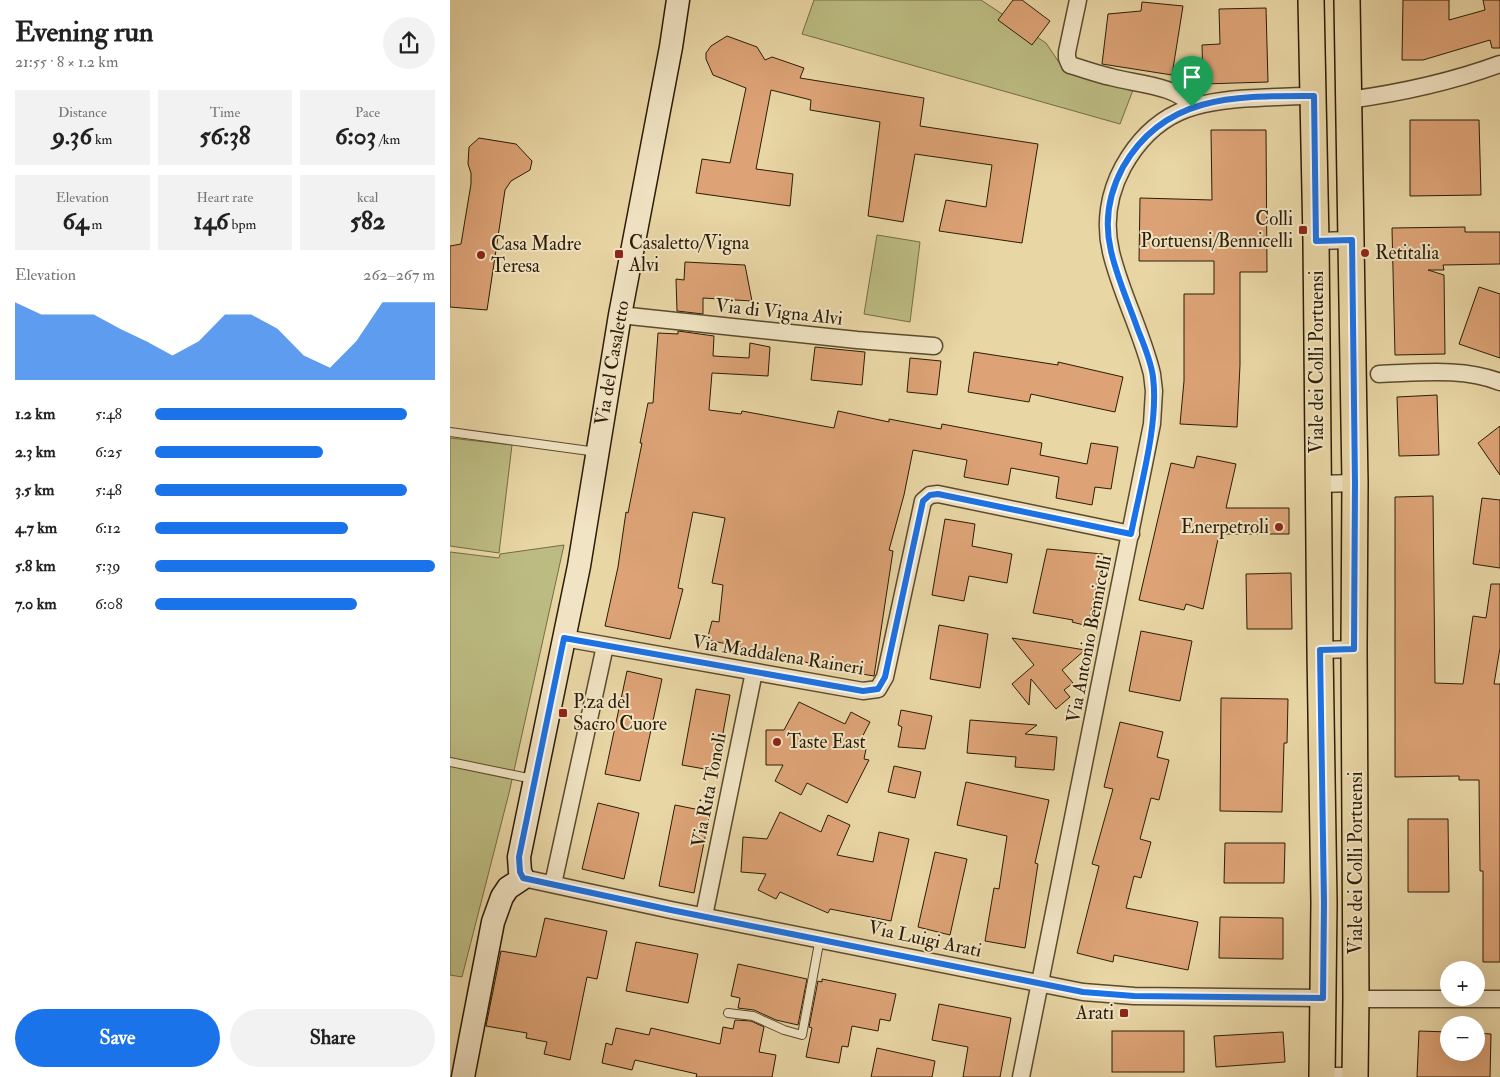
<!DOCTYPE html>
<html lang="en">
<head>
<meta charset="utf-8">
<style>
	body { margin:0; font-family:"IM FELL Double Pica",serif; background:#f2f2f2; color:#222; height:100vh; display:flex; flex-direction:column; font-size:19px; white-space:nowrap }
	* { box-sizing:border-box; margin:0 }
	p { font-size:16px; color:#767676 }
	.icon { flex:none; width:28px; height:28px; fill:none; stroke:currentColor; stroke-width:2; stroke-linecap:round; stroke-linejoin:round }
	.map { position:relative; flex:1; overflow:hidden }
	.sheet { display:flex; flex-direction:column; background:#fff; width:450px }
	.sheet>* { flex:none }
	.fabs { position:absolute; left:990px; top:961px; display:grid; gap:10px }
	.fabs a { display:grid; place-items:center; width:45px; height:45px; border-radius:50%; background:#fff; box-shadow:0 5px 20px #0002; font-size:25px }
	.pin { position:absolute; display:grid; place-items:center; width:42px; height:42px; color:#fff; margin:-51px -21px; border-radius:50% 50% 50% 0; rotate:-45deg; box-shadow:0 0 5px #0007 }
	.pin .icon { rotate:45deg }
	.round { display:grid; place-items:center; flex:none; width:52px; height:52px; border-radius:26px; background:#f2f2f2 }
	.head { display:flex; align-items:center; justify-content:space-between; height:85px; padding:0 15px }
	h1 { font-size:28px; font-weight:800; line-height:38px }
	.figures { display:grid; grid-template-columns:repeat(3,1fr); gap:8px; height:85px; padding:5px 15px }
	.figures div { display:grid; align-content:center; border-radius:0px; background:#f2f2f2; text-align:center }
	.figures b { font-size:25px; font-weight:800 }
	.figures small { font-size:14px; font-weight:400 }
	.figures p { font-size:14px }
	.chart { height:140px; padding:10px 15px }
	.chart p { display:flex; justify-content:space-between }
	.chart svg { width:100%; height:90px; margin-top:5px; fill:#1a73e8; opacity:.7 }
	.primary-button { display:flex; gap:10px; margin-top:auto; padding:10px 15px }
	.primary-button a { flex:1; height:58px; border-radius:30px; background:#1a73e8; color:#fff; font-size:20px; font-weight:800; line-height:58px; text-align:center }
	.primary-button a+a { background:#f2f2f2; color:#222 }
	ul { padding:0 15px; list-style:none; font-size:16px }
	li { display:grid; grid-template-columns:80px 60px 1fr; align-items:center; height:38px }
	li i { height:12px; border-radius:6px; background:#1a73e8 }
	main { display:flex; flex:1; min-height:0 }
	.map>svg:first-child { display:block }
	.green { fill:#bcbc82; stroke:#746c44 }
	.building { fill:#dda376; stroke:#2b1c05 }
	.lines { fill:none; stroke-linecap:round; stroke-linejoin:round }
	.lane-casing { stroke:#5a4a2d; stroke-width:10 }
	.street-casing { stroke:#5a4a2d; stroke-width:19 }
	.secondary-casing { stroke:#2b1c05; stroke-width:25 }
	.primary-casing { stroke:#2b1c05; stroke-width:28 }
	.lane { stroke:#f1e4c4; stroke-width:8 }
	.street { stroke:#f1e4c4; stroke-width:16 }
	.secondary { stroke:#f1e4c4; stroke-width:22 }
	.primary { stroke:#e9d6a5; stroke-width:25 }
	.route-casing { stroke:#fff; stroke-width:10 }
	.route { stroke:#1a73e8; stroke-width:6 }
	.poi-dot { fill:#8f2418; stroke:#f1e4c4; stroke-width:2 }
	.labels { text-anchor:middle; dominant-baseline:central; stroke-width:4; stroke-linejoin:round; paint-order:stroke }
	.poi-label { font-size:19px; fill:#2b1c05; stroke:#f1e4c4; text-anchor:start }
	.street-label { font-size:19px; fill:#2b1c05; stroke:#f1e4c4 }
</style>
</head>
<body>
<main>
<section class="sheet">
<div class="head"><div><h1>Evening run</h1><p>21:55 · 8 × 1.2 km</p></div><a class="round"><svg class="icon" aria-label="share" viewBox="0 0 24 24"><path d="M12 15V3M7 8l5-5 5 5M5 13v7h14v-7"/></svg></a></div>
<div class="figures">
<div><p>Distance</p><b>9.36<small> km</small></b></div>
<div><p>Time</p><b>56:38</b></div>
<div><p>Pace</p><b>6:03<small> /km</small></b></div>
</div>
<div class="figures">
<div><p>Elevation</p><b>64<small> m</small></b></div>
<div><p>Heart rate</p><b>146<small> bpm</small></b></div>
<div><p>kcal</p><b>582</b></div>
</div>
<div class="chart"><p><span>Elevation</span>262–267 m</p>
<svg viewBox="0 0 160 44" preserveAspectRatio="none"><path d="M0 44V6L10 12L20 12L30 12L40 19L50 25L60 32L70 25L80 12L90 12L100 19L110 32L120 38L130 25L140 6L150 6L160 6V44z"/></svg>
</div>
<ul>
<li><b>1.2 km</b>5:48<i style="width:90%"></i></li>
<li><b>2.3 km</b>6:25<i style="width:60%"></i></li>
<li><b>3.5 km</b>5:48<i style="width:90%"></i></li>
<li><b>4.7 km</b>6:12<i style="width:69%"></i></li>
<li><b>5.8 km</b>5:39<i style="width:100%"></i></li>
<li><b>7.0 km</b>6:08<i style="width:72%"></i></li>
</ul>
<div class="primary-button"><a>Save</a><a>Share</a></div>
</section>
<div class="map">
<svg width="1050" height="1077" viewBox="0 0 1050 1077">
	<rect width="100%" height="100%" fill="#e9d6a5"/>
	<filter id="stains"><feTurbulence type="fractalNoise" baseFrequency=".004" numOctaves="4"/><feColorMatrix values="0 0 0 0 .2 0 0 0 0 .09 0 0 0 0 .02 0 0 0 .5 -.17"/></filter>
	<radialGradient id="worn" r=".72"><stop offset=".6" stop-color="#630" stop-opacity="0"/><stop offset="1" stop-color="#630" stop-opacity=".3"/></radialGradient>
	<g class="green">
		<path d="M364,0H531L596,43L610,64L683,90L670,124L352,34Z"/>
		<path d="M427,235L470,242L460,322L414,314Z"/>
		<path d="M0,438L62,445L49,553L0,546Z"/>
		<path d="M114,545L59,793L12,977L0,975V552L49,558L50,554Z"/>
	</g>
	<g class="building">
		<path d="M563,0H572L600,21L582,45L548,20Z"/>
		<path d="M953,0H999V20L1035,10L1033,0H1050V48H1042L1040,40L973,60H952Z"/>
		<path d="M692,2L733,6L722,75L652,64L658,14L691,11Z"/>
		<path d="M816,8L818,82L753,84L752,45L770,44L769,9Z"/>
		<path d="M277,36L307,47L315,60L322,57L354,68L350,78L474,98L470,126L588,144L572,243L489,231L496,200L536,207L542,165L465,154L453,222L418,216L430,122L360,110L361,100L321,90L306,169L343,174L340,206L246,193L252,159L280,163L296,88L263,75L256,59V53L261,46Z"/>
		<path d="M960,120H1029L1031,195L960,196Z"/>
		<path d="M761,130H816L817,272H790V365L787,427L730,424L734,381V294H764V261H689L690,198L762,200Z"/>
		<path d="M29,138L66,144L82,161L80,170L61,181L55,190L37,310L0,307V246L11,244L21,184V173L18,164L19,147Z"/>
		<path d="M1015,227V232H1050V264L993,265L994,270H978L994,275L995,354L945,355L942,228Z"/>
		<path d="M235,262L295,265L302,301L253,298V314L227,311L226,279L234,280Z"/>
		<path d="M1029,287L1050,294V358L1009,344Z"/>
		<path d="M228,331L264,336L263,356L299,358L300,343L320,347L318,376L262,373L259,410L291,414L292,411L384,428L388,411L439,422V419L491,429L492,424L592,443L590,455L637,464L641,443L668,447L661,489L645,487L642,505L606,498L609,477L561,468L558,485L514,477L517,460L463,450L454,495L439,550L443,551L424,676L388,670V668L337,659L338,656L257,640L262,621L269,622L273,585L262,583L275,518L243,512L228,588L233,589L220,639L155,626L168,567L176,512L178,513L192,443H190L198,403H203L208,333L228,334Z"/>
		<path d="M365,347L415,352L412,385L361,380Z"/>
		<path d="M524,352L608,365V362L673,377L665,412L581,394L579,402L518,392Z"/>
		<path d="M460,358L491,361L487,395L457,392Z"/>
		<path d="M987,395L989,455L949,456L947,397Z"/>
		<path d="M1050,426V475L1028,443Z"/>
		<path d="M747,456L786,464L776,508H839V534H770L769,539H768L753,609L736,604L734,610L689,600L721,463L744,468Z"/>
		<path d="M983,496L985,683L1013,684L1023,616L1036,618L1041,584H1050V648L1044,684H1050V962H1033V871H1030L1029,780H1009V776L945,777V497Z"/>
		<path d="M1032,498L1050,500V568L1023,564Z"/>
		<path d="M495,519L525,524L522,546L562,554L557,583L519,576L514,601L482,595Z"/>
		<path d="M597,549L653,554L638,626L622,622L623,620L583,613Z"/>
		<path d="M841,573L842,629H797L796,574Z"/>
		<path d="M489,625L538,634L530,688L480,679Z"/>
		<path d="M691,631L742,641L730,701L679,691Z"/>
		<path d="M562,638L635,650L612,670L623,683L614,690L620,697L606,709L581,679L579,705L562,684L584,665Z"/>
		<path d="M177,671L212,679L190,781L155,774Z"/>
		<path d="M246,689L280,695L266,771L232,765Z"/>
		<path d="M771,698L838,699L837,743H834L832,812L770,811Z"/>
		<path d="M349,702L395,724L401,712L420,722L408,745L416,749L414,759L419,760L397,803L357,783L351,795L325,781L333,765H316V730H334Z"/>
		<path d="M451,710L482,716L475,749L448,747L452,727L448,725Z"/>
		<path d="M520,720L587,725L575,734L607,737L604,770L565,767L566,757L517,753Z"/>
		<path d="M670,722L713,732L707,757L719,760L709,800L701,798L690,839L701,842L691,878L684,876L676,908L748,922L738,970L664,955L663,962L627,953L649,866L642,864L663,789L654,787Z"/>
		<path d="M444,766L471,772L465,798L438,792Z"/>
		<path d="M516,782L599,800L585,863L588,864L575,948L535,941L544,888L549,889L557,836L507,825Z"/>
		<path d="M148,803L189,813L174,879L132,869Z"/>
		<path d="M225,805L260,812L244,893L209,886Z"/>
		<path d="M330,812L371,832L378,815L400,825L387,855L423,862L429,832L459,839L441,921L380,909L378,913L330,892L326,899L308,890L316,874L291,872L293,837L317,839Z"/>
		<path d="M958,819H998L999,892H958Z"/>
		<path d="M775,843H835L834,883H774Z"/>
		<path d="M485,852L517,859L500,935L468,927Z"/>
		<path d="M770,917L833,918V959L769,958Z"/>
		<path d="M95,918L157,931L147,979L137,977L120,1060L94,1054L97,1042L76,1038L77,1033L36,1026L51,951L86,957Z"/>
		<path d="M186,942L248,954L238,1003L176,991Z"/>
		<path d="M288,964L357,979L348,1025L326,1020L304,1010L288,1008L290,998L281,996Z"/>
		<path d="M372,979L446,994L440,1021L430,1019L428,1031L402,1026L398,1047L392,1046L389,1063L356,1057L362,1028L359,1027L368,981L372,982Z"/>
		<path d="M489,1004L561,1018L550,1077H513L518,1047L482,1040Z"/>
		<path d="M285,1020L301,1021L314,1027L309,1052L326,1055L322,1077H246L247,1074L185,1060L182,1070L152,1063L156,1043L162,1045L166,1028L199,1035L201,1028L270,1044L273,1027L283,1029Z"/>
		<rect x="662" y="1031" width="72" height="41"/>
		<path d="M969,1031L999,1032V1052H1026V1033L1041,1034L1040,1077H967Z"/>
		<path d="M833,1032L835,1062L766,1067L764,1036Z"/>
		<path d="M427,1048L485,1061L482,1077H421Z"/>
	</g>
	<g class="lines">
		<g class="lane-casing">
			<g id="lane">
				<path d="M0,432L147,452"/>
				<path d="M0,762L83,779"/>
				<path d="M278,1013L303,1016L334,1030L352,1035L370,938"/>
			</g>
		</g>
		<g class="street-casing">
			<g id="street">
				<path d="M628,0L617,52V58L620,65C634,69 647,74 661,77C685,84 728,85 742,107"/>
				<path d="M899,100C950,93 1001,82 1050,64"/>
				<path d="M866,241L902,240"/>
				<path d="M170,315L407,340L484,346"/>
				<path d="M929,374C968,373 1012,367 1050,382"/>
				<path d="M868,484L905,483"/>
				<path d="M114,638L413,691L428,689L435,677L473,501L480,495L488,494L681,534"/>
				<path d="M870,650L904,649"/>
				<path d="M73,878L221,910L633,992L684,996L873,998"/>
				<path d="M103,884L155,646"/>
				<path d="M254,916L304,672"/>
				<path d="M906,999H1050"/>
				<path d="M872,1076H905"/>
				<path d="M571,1077L702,424L704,391L702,374C692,332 671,294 661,252C654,223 659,193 673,167C704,111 746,100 807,98C826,97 845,96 864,96"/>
			</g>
		</g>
		<g class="secondary-casing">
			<path id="secondary" d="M13,1077L43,922L52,897L58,888L73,878L70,872L69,857L129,566L170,315L221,47L228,0"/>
		</g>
		<g class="primary-casing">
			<g id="primary">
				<path d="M861,0L866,241L870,650L874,903L872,1077"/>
				<path d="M897,0L905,483L904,649L906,999L905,1077"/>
			</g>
		</g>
		<use href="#lane" class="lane"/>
		<use href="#street" class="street"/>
		<use href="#secondary" class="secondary"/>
		<use href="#primary" class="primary"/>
	</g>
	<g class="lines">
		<g class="route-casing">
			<path id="route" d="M864,96L866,241L902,240L905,483L904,649L870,650L874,903L873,998L684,996L633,992L221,910L73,878L70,872L69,857L114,638L413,691L428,689L435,677L473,501L480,495L488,494L681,534C690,487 709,424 703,377C701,361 694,345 688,330C679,304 667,278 661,251C654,222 659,193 673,167C715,93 789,96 864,96Z"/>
		</g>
		<use href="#route" class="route"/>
	</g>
	<g class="poi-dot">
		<rect x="848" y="225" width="10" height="10" rx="2.5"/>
		<circle cx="915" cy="253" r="5"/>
		<rect x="164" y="249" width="10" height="10" rx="2.5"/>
		<circle cx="31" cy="255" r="5"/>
		<circle cx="829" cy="527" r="5"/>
		<rect x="108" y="708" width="10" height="10" rx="2.5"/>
		<circle cx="327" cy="742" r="5"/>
		<rect x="669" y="1008" width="10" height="10" rx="2.5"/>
	</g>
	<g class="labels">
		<g class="poi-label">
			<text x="843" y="219" text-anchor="end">Colli<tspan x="843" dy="22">Portuensi/Bennicelli</tspan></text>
			<text x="179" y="243">Casaletto/Vigna<tspan x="179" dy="22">Alvi</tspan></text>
			<text x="41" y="244">Casa Madre<tspan x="41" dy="22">Teresa</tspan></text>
			<text x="925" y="253">Retitalia</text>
			<text x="819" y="527" text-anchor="end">Enerpetroli</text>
			<text x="123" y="702">P.za del<tspan x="123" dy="22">Sacro Cuore</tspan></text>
			<text x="337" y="742">Taste East</text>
			<text x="664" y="1013" text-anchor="end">Arati</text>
		</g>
		<g class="street-label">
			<text transform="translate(329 312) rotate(6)">Via di Vigna Alvi</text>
			<text transform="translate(867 362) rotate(-90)">Viale dei Colli Portuensi</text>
			<text transform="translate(162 363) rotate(-80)">Via del Casaletto</text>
			<text transform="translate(639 639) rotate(-79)">Via Antonio Bennicelli</text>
			<text transform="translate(328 655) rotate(9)">Via Maddalena Raineri</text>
			<text transform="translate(259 790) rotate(-79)">Via Rita Tonoli</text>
			<text transform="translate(906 863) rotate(-90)">Viale dei Colli Portuensi</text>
			<text transform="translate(475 939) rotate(12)">Via Luigi Arati</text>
		</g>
	</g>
	<rect width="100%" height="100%" filter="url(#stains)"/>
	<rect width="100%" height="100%" fill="url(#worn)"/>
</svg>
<div class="fabs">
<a>+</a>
<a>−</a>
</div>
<div class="pin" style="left:742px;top:107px;background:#1e9e55"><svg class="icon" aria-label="arrive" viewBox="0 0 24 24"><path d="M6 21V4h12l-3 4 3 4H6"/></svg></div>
</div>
</main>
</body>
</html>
